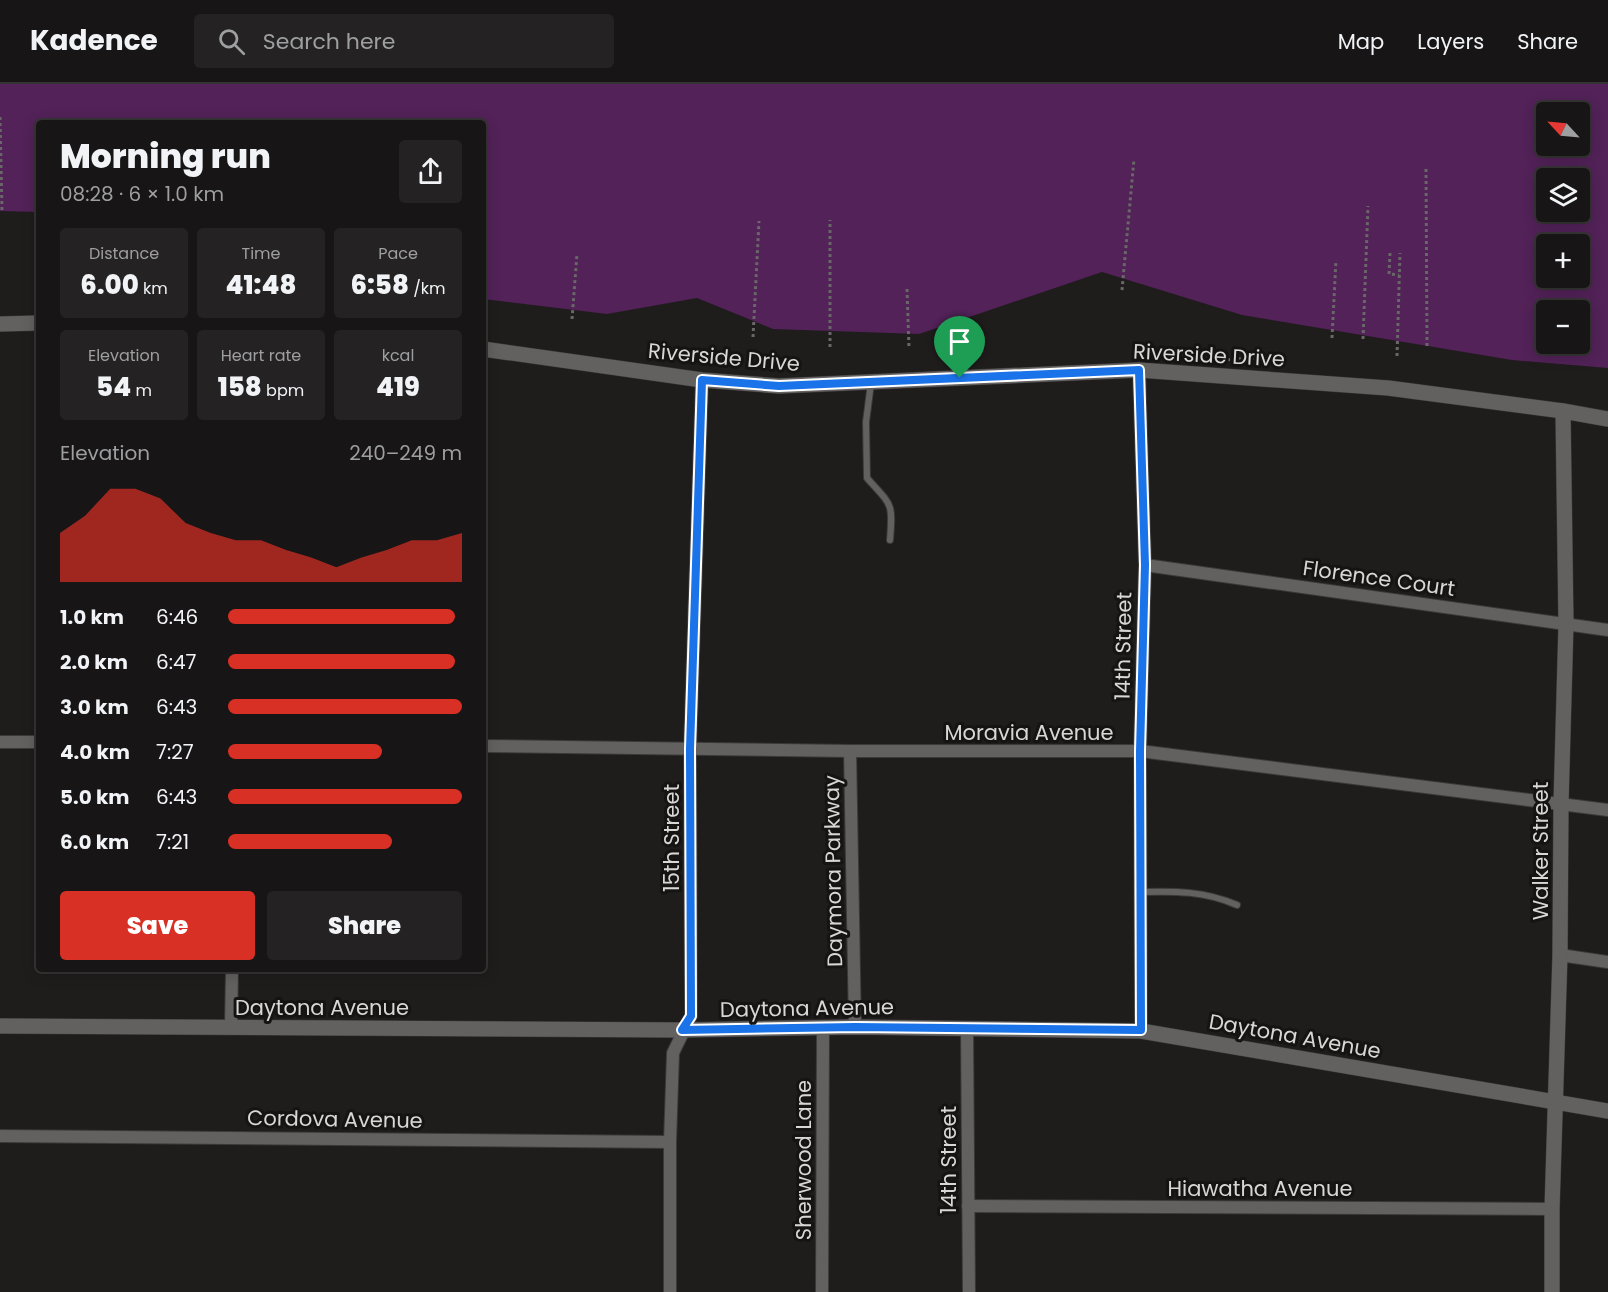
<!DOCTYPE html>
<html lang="en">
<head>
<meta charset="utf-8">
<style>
	body { margin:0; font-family:Poppins,sans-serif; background:#242222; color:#f1f3f6; height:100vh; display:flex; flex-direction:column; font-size:22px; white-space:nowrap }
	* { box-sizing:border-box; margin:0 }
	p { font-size:20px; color:#9e9fa0 }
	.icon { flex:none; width:33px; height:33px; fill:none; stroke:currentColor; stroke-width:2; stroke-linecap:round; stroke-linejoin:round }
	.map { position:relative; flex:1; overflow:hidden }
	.drawer { position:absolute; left:36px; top:36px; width:450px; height:852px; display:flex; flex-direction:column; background:#171515; border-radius:6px; box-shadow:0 3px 15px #0003,0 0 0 2px #363434 }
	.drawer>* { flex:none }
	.needle { width:39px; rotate:296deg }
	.controls { position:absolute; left:1536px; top:18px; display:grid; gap:12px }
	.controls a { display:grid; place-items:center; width:54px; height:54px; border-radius:6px; background:#171515; box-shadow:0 3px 15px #0003,0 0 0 2px #363434; font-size:30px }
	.pin { position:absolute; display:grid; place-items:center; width:51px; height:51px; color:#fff; margin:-62px -26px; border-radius:50% 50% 50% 0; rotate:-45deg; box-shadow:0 0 6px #0007 }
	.pin .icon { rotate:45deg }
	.round { display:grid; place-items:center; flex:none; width:63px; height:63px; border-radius:6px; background:#242222 }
	.head { display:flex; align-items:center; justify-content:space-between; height:102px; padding:0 24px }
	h1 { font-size:33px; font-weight:800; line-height:45px }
	.figures { display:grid; grid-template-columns:repeat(3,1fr); gap:9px; height:102px; padding:6px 24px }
	.figures div { display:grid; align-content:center; border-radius:6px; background:#242222; text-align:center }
	.figures b { font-size:26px; font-weight:800 }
	.figures small { font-size:16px; font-weight:400 }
	.figures p { font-size:16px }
	.chart { height:168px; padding:12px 24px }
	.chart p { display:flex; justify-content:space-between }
	.chart svg { width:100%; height:108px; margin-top:6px; fill:#d93025; opacity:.7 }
	.primary-button { display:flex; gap:12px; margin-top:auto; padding:12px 24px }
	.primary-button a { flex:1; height:69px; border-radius:6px; background:#d93025; color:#fff; font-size:24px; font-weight:800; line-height:69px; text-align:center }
	.primary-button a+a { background:#242222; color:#f1f3f6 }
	ul { padding:0 24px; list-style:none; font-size:20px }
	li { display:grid; grid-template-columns:96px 72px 1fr; align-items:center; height:45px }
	li i { height:15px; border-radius:8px; background:#d93025 }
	header { display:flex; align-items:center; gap:36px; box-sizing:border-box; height:84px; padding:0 30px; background:#171515; border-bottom:2px solid #363434 }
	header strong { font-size:28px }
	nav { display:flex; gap:33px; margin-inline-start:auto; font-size:21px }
	.search { width:420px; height:54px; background:#242222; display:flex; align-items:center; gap:15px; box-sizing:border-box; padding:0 21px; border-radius:6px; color:#9e9fa0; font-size:22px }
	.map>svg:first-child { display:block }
	.water { fill:#522258; fill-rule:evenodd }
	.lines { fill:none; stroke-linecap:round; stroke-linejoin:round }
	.service-casing { stroke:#3b3939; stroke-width:8 }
	.minor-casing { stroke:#3b3939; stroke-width:14 }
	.tertiary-casing { stroke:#3b3939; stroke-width:16 }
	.path { stroke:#696767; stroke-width:3; stroke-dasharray:3 3; stroke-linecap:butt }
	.service { stroke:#636060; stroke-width:6 }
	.minor { stroke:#636060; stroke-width:12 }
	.tertiary { stroke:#636060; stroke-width:15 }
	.route-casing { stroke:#fff; stroke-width:12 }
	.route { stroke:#1a73e8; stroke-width:8 }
	.labels { text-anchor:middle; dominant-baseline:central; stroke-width:6; stroke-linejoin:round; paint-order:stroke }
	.street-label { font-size:21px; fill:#d8d6d6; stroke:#161313 }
</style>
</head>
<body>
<header>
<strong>Kadence</strong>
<div class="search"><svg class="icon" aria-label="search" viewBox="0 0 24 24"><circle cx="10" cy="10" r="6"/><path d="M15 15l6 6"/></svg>Search here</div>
<nav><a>Map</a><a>Layers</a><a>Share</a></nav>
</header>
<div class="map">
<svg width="1608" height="1208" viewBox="0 0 1608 1208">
	<rect width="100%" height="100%" fill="#1f1c1c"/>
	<path class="water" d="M0,0H1608V284L1512,276L1242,231L1102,188L919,250L773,245L697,214L607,230L483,215V39H39V128L0,127ZM1546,28H1580V62H1546ZM1546,94H1580V128H1546ZM1546,160H1580V194H1546ZM1546,226H1580V260H1546Z"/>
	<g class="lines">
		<g class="service-casing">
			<g id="service">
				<path d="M871,299L866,338L867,394C892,422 893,418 890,456"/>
				<path d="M1141,808C1175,807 1205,807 1237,821"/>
			</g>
		</g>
		<g class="minor-casing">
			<g id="minor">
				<path d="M1139,286L1145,481L1140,667L1141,947"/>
				<path d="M1145,481L1608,546"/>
				<path d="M0,658H39"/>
				<path d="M483,662L850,667H1140L1608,726"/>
				<path d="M850,667L855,943"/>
				<path d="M1560,871L1608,878"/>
				<path d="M231,943L232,885"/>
				<path d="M967,944L969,1208"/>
				<path d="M0,1052L670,1058"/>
				<path d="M968,1122L1552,1125"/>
				<path d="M670,1208V1058L673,969L691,932L690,665L702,296"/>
				<path d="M822,1208L823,944"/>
			</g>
		</g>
		<g class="tertiary-casing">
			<g id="tertiary">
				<path d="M0,240L39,239"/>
				<path d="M483,265L702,296L779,302L1139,286L1388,304L1563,327L1608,335"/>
				<path d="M0,942L682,946L855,943L1141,947L1608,1027"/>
				<path d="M1552,1208V1125L1560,871L1561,720L1566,540L1563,327"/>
			</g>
		</g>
		<g class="path">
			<path d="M0,33L2,128"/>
			<path d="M1426,85L1427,265"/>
			<path d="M1390,169L1389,190L1399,191"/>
			<path d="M907,205L909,264"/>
			<path d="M1122,206L1134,75"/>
			<path d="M572,235L577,170"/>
			<path d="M753,253L759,137"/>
			<path d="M1332,254L1336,176"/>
			<path d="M1363,255L1368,122"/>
			<path d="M830,263V136"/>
			<path d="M1147,271C1165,264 1171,266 1189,274"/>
			<path d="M1397,272L1400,169"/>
			<path d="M1221,276L1259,274L1279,280"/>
		</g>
		<use href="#service" class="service"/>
		<use href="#minor" class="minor"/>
		<use href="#tertiary" class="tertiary"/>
	</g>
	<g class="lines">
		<g class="route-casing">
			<path id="route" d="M1139,286L1145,481L1140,667L1141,946L855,943L682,946L691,932L690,665L702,296L779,302Z"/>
		</g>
		<use href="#route" class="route"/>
	</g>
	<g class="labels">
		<g class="street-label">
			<text transform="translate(1209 271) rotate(3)">Riverside Drive</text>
			<text transform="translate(724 273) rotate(5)">Riverside Drive</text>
			<text transform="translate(1379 494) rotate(8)">Florence Court</text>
			<text transform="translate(1123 562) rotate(-89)">14th Street</text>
			<text x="1029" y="648">Moravia Avenue</text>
			<text transform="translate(671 754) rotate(-90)">15th Street</text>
			<text transform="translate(1540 767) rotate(-90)">Walker Street</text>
			<text transform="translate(833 787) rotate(-91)">Daymora Parkway</text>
			<text x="322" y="923">Daytona Avenue</text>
			<text transform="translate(807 924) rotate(-1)">Daytona Avenue</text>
			<text transform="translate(1295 952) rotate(10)">Daytona Avenue</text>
			<text transform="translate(335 1035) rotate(1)">Cordova Avenue</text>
			<text transform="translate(803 1076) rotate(-90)">Sherwood Lane</text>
			<text transform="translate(948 1076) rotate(-90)">14th Street</text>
			<text x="1260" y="1104">Hiawatha Avenue</text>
		</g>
	</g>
</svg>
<div class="controls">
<a><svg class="needle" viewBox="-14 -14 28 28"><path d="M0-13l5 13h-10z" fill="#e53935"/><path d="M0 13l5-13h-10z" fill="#9e9fa0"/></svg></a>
<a><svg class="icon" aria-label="layers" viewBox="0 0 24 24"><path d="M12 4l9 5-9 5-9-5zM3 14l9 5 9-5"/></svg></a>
<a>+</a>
<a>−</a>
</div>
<div class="pin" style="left:960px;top:294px;background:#1e9e55"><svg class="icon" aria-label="arrive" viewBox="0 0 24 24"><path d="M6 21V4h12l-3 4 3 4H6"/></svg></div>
<section class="drawer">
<div class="head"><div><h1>Morning run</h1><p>08:28 · 6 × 1.0 km</p></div><a class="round"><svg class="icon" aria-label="share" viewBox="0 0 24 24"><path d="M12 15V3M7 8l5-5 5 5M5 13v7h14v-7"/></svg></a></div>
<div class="figures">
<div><p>Distance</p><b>6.00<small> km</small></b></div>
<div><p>Time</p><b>41:48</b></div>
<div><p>Pace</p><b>6:58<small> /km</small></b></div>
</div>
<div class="figures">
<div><p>Elevation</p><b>54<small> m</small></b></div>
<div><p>Heart rate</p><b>158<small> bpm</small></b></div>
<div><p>kcal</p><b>419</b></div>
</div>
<div class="chart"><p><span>Elevation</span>240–249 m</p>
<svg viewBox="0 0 160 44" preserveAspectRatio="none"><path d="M0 44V24L10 17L20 6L30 6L40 10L50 20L60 24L70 27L80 27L90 31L100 34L110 38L120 34L130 31L140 27L150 27L160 24V44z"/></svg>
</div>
<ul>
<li><b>1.0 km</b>6:46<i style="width:97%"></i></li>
<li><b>2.0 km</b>6:47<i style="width:97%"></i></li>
<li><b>3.0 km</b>6:43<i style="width:100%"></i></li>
<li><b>4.0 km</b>7:27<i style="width:66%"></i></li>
<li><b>5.0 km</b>6:43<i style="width:100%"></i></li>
<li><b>6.0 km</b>7:21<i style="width:70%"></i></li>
</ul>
<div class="primary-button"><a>Save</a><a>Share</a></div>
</section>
</div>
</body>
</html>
